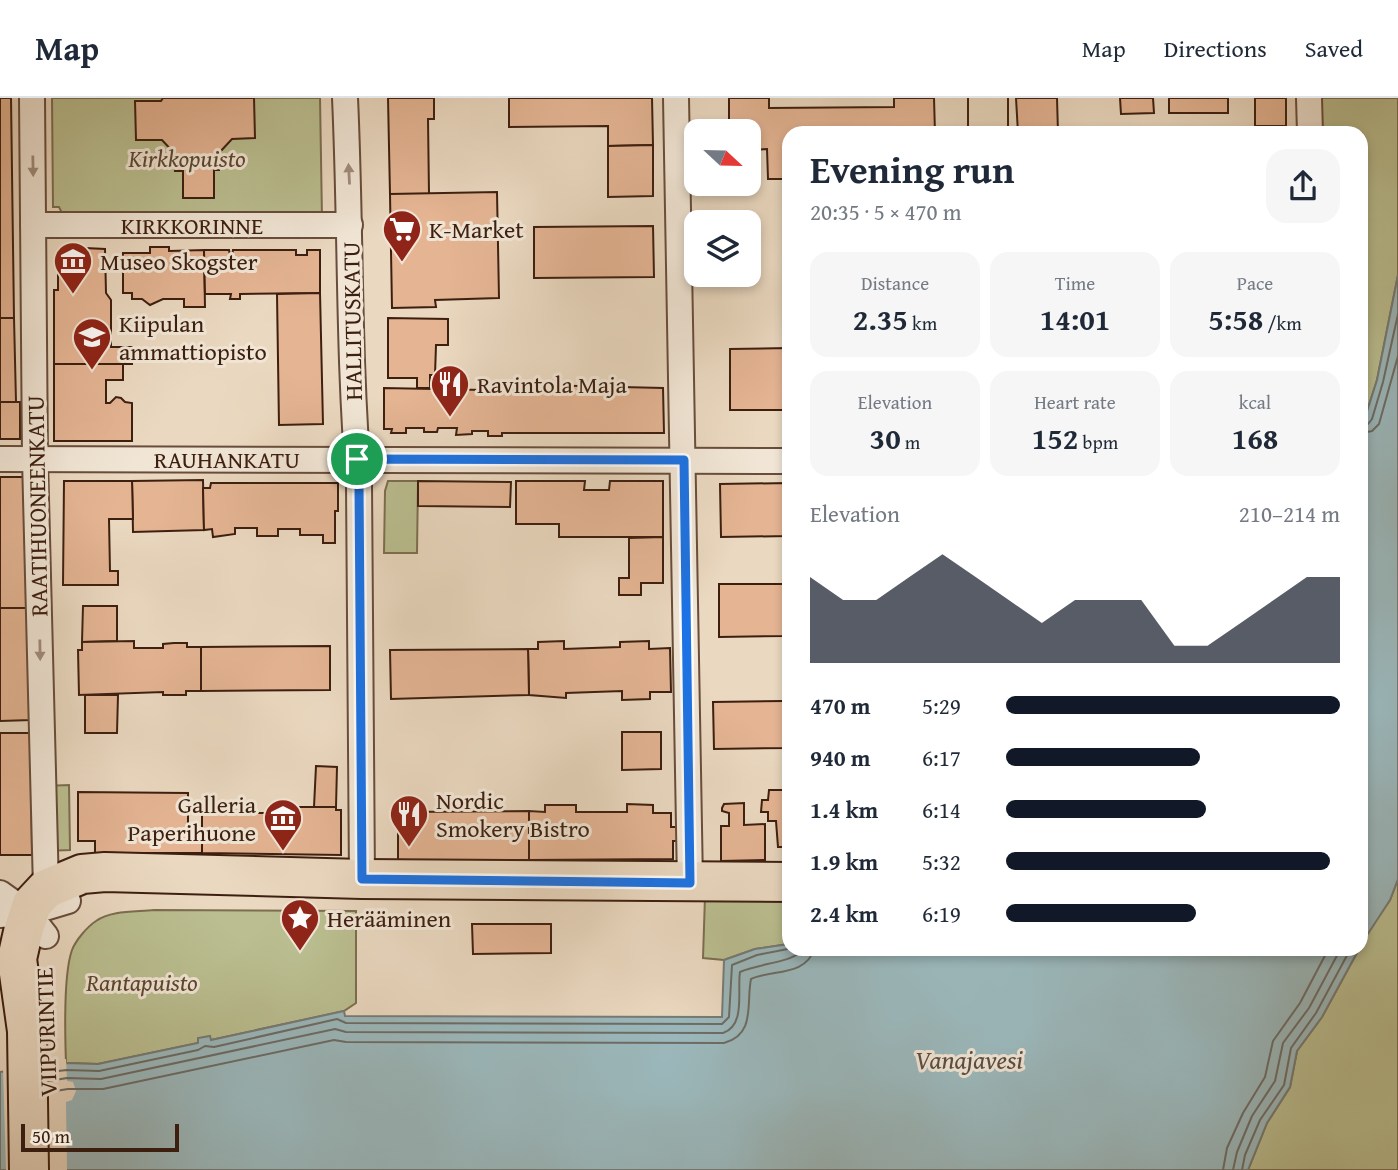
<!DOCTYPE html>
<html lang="en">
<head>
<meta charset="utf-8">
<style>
	body { margin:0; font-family:"Gentium Book Plus",serif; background:#f6f6f7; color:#1f2937; height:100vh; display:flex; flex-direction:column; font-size:26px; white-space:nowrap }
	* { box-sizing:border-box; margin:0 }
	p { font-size:23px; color:#747a83 }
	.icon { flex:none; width:38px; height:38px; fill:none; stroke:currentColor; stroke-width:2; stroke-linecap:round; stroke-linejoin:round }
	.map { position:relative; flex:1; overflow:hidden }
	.details { position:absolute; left:782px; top:28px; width:586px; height:830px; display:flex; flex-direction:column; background:#fff; border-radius:21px; box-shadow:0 4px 10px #0003 }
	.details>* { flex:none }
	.needle { width:46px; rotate:112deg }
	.fabs { position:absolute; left:684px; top:21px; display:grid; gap:14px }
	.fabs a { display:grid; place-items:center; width:77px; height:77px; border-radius:14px; background:#fff; box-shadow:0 4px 10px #0003; font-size:35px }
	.scale { position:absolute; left:21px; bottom:18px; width:158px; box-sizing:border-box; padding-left:7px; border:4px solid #3d1f10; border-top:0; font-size:19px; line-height:24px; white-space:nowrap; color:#3d1f10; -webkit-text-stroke:5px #f1e6d6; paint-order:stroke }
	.pin { position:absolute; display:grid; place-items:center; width:60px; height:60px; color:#fff; margin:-30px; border:4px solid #fff; border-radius:50%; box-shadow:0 2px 7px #0007 }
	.round { display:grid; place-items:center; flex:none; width:74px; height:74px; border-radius:21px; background:#f6f6f7 }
	.headline { display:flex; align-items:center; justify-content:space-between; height:119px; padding:0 28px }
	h1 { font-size:38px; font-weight:700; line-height:52px }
	.metrics { display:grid; grid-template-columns:repeat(3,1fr); gap:10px; height:119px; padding:7px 28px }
	.metrics div { display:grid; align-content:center; border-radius:18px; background:#f6f6f7; text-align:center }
	.metrics b { font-size:30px; font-weight:700 }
	.metrics small { font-size:19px; font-weight:400 }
	.metrics p { font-size:19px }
	.chart { height:196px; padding:14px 28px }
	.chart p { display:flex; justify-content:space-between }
	.chart svg { width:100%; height:126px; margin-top:7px; fill:#111827; opacity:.7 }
	ul { padding:0 28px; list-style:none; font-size:23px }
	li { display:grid; grid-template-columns:112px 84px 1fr; align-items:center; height:52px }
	li i { height:18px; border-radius:9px; background:#111827 }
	header { display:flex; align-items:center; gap:42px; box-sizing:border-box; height:98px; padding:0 35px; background:#fff; border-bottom:2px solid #e0e1e3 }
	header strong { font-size:33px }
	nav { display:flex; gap:38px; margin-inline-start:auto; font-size:24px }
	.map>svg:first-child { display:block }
	.green { fill:#babe90; stroke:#7c6e50; stroke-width:2 }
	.water { fill:#9bb8bc; stroke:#757b77; stroke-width:2 }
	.pier { fill:#ead8c0 }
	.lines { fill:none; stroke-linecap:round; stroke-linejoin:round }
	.shore { stroke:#6c6c66; stroke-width:2 }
	.building { fill:#e4b493; stroke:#3d1f10; stroke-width:2 }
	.minor-casing { stroke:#684d3c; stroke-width:28 }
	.primary-casing { stroke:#3d1f10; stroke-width:42 }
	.minor { stroke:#f1e6d6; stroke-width:24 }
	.primary { stroke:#ead8c0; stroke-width:38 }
	.oneway { fill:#a08c7d }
	.route-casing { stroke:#fff; stroke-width:14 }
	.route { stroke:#1a73e8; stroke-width:9 }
	.labels { text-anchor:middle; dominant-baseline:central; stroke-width:6; stroke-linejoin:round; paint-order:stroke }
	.park-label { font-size:24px; font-style:italic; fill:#5c4730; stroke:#f1e6d6 }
	.street-label { font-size:24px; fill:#3d1f10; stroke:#f1e6d6 }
	.poi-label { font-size:24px; fill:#3d1f10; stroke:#f1e6d6; text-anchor:start }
	.water-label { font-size:26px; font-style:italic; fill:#594d44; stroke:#f1e6d6 }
</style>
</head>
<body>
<header>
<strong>Map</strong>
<nav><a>Map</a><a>Directions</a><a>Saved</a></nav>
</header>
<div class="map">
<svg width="1398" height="1072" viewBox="0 0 1398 1072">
	<rect width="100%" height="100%" fill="#ead8c0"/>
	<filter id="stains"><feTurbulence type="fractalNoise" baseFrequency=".00286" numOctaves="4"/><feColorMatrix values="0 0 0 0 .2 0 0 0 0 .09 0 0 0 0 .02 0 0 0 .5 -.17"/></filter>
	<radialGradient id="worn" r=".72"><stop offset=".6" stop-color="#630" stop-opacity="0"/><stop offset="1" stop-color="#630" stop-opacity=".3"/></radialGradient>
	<g class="green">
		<path d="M52,0H320L322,120L64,119L59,109H53Z"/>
		<path d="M1318,0H1398V177L1377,282L1362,329V35H1319Z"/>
		<path d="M388,383H418L417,455H384L385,393Z"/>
		<path d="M69,687L70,752L45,753L43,688Z"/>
		<path d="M1398,781V1072H1248L1267,1025L1290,989L1297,953L1322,919L1359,851L1362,850L1365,838L1390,802Z"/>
		<path d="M705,798L789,800V846L755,851L724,862L703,860Z"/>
		<path d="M154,812L356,813V905L344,913L211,942L198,941V945L98,966L66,965C65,937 63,877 72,852C76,842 87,829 96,823C111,812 136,814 154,812Z"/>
	</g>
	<g class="water">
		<path d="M1398,177V781L1390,802L1362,845V329L1377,282Z"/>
		<path d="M789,846V850L1359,851L1322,919L1297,953L1290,989L1267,1025L1248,1072H0V974L66,965L98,966L198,945V940L210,938L211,942L344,913L345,918L722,919L724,862L755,851Z"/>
	</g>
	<path class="pier" d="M66,961L67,983L73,984L76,993L72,1002L66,1004L67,1072H6L3,970Z"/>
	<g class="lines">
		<g class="shore">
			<path d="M1362,327L1368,326L1372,321L1383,284L1398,216"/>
			<path d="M1362,335L1372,333L1379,326L1398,258"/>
			<path d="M49,974L67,972L99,973L198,952L205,948L214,949L337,921L346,925L722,926L729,919L732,867L757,857L793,850"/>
			<path d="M49,983L67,980L101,981L335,931L346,934L723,935C746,927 737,893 740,874C759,865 795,865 804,850"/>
			<path d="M49,994L68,991H103L334,942L346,944L724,945C756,937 746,905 751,881C773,871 805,879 815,850"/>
			<path d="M1223,1072L1227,1050L1243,1015L1265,979L1273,943L1300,905L1329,850"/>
			<path d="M1233,1072L1237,1054L1252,1018L1275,983L1283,945L1309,910L1341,850"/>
			<path d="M1242,1072L1245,1057L1260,1022L1284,987L1291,950L1316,915L1351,850"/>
		</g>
	</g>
	<g class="building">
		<path d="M0,0H11L14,220H0Z"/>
		<path d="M163,0H254L255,40L232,41L219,55V72H214V100H183V73H175V56L162,42H136L135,3H161Z"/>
		<path d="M388,0H434V21H428L429,96H390Z"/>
		<path d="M509,0H652L653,47L608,48V28L509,29Z"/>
		<path d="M729,0H769V10L894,9V0H934L935,35H789V81H768L767,51L752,52V38H749V33H729Z"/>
		<path d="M1016,0H1057L1058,35H1018Z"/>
		<path d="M1120,0H1153L1154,15L1121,16Z"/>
		<rect x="1169" y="0" width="59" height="15"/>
		<rect x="1255" y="0" width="31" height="28"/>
		<path d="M653,47V98L608,99V48Z"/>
		<path d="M497,94L499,200L435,202L436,209L392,210L390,96Z"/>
		<path d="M653,128L654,179L534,180V129Z"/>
		<path d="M64,149L105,151L106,195L111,202V249H132V266H54V192H58V157Z"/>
		<path d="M150,149H169V153L204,152L205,209H184V201H163L150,207L142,201H132V195H123V155H150Z"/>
		<path d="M204,152H229L230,157H232L233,152H296V157H307V152H320V195L240,196V201H230L231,196H205Z"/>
		<path d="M320,195L323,326L279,327L277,196Z"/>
		<path d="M0,220H14L16,304H0Z"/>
		<path d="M388,220L448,221V247H436L435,277H430V290H417V280H388Z"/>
		<path d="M789,250V312H730V251Z"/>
		<path d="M54,266H123V282H106V305H110L116,299L121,300L125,304L132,305V343H54Z"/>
		<path d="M537,287L663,290L664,335H502V338H488V333H472V336L456,337L457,330H438L437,334H424V330H406V335H391L392,331H384V290L537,293Z"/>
		<rect x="0" y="304" width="20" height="37"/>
		<path d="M0,379H27L29,510H0Z"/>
		<path d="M203,382L204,432L133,434L132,383Z"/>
		<path d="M64,383H132L133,421H109L110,473H118V487H63Z"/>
		<path d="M418,383L511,384L510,409L418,408Z"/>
		<path d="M516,383H585L584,392H609L610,383H663V439H559V426H516Z"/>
		<path d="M211,385H338V413H335V445H323V437H300V431H278V438H257V430H235V436L213,439L212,431L204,432L203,390H210Z"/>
		<path d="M788,385V438L721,439L720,386Z"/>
		<path d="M663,439V485H641V497H619V480H629V440Z"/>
		<path d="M719,486H783V538L719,539Z"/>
		<path d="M83,508H117V543L82,544Z"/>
		<path d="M0,510H29L31,622L0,623Z"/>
		<path d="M134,543V550H163V546L174,545H187V549H201V593H186V597H163V594L79,597L78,552H82V544Z"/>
		<path d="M564,543V551L620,549V544L649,543V551L670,550L671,594H650V601L622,602V593L566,595V600L529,597L528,551H538V544Z"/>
		<path d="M330,548V592L201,593V549Z"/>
		<path d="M528,551L529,597L391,601L390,552Z"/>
		<path d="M85,597H118L117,635H85Z"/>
		<path d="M784,603H789V650L714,651L713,604Z"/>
		<path d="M622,634H661V671L622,672Z"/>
		<path d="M0,635H31L32,757H0Z"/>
		<path d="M316,668L337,669L336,709H314Z"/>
		<path d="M769,692H789V749H778L776,723H768V714H761L762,702H768Z"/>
		<path d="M78,694L188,695V741H202V755H95V743H78Z"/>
		<path d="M744,705V727L765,726V762L721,763V728H729V715L722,713V710L724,706Z"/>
		<path d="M627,706L653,707V715H671V729H677V743H673V761L529,762V713L545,714V707H576V714H627Z"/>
		<path d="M227,707H255V715H292V709H336V712H341V757L202,755V716H227Z"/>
		<path d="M529,713V762H398V714Z"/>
		<path d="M472,826H551V855L473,856Z"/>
	</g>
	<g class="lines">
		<g class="minor-casing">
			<g id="minor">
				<path d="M32,0L35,361L46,791"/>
				<path d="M345,0C351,128 348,258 359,386L362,781"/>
				<path d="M676,0L690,785"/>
				<path d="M1309,0L1310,35"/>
				<path d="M33,127H350"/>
				<path d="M0,361L789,363"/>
				<path d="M0,795L28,815L46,838"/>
				<path d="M0,817L28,815L68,803"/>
			</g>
		</g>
		<g class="primary-casing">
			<g id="primary">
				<path d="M988,0V35"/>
				<path d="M29,1072L27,933L17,861L23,834L32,806L46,791L82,776L105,774L362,781L789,784"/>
			</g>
		</g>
		<use href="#minor" class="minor"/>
		<use href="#primary" class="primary"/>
	</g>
	<defs><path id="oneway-solid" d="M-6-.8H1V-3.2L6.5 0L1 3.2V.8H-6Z" transform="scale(1.75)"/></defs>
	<g class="oneway">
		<use href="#oneway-solid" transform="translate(33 68) rotate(89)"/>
		<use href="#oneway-solid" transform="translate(349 76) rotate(-93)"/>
		<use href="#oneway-solid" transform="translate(40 552) rotate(89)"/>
	</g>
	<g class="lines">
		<g class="route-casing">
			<path id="route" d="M357,361L684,362L690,785L362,781L359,386Z"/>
		</g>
		<use href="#route" class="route"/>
	</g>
	<defs>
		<g id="supermarket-pin" transform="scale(2.0125)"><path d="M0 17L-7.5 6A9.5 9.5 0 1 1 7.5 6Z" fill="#8f2418" stroke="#f1e6d6"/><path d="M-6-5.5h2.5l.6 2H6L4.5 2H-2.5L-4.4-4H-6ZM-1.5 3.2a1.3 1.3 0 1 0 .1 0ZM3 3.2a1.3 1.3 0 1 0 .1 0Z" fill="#fff"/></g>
		<g id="museum-pin" transform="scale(2.0125)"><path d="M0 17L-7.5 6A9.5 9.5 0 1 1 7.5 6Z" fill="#8f2418" stroke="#f1e6d6"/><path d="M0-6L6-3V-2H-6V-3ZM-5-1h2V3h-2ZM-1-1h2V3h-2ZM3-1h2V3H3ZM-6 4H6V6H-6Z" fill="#fff"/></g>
		<g id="school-pin" transform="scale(2.0125)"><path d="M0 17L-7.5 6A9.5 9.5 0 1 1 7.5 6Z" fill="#8f2418" stroke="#f1e6d6"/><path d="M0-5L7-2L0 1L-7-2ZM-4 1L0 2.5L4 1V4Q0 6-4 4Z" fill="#fff"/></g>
		<g id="restaurant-pin" transform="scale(2.0125)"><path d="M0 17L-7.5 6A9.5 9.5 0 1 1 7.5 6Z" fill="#8f2418" stroke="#f1e6d6"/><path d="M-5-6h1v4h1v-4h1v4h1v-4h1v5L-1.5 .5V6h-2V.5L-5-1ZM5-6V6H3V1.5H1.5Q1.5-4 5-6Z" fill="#fff"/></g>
		<g id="sight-pin" transform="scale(2.0125)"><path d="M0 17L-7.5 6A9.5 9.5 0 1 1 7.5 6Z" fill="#8f2418" stroke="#f1e6d6"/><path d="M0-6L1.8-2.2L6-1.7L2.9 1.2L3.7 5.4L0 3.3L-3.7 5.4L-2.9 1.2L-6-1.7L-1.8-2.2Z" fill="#fff"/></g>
	</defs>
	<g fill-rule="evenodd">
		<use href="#supermarket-pin" x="402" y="131"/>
		<use href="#museum-pin" x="73" y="163"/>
		<use href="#school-pin" x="92" y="239"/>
		<use href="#restaurant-pin" x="450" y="286"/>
		<use href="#restaurant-pin" x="409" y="716"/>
		<use href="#museum-pin" x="283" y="720"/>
		<use href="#sight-pin" x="300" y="820"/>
	</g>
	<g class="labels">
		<g class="park-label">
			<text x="187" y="60">Kirkkopuisto</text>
			<text x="142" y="884">Rantapuisto</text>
		</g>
		<g class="street-label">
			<text x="192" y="127">KIRKKORINNE</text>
			<text transform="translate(352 223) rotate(-91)">HALLITUSKATU</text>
			<text x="227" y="361">RAUHANKATU</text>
			<text transform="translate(37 408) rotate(-91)">RAATIHUONEENKATU</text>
			<text transform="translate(46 934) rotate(-92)">VIIPURINTIE</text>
		</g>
		<g class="poi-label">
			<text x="429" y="131">K-Market</text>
			<text x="100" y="163">Museo Skogster</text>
			<text x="119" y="225">Kiipulan<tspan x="119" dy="28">ammattiopisto</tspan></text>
			<text x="477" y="286">Ravintola Maja</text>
			<text x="436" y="702">Nordic<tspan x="436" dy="28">Smokery Bistro</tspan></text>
			<text x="256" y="706" text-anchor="end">Galleria<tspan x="256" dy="28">Paperihuone</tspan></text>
			<text x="327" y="820">Herääminen</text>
		</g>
		<g class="water-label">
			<text x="969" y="961">Vanajavesi</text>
		</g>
	</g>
	<rect width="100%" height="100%" filter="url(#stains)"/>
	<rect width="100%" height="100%" fill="url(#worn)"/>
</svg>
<div class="fabs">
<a><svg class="needle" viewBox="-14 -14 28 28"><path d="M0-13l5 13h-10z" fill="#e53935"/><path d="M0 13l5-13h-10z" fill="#747a83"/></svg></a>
<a><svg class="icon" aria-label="layers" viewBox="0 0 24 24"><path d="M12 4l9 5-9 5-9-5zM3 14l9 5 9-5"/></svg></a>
</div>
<div class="scale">50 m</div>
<div class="pin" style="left:357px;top:361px;background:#1e9e55"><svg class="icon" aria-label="arrive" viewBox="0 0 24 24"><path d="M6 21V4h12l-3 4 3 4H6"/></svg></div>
<section class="details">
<div class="headline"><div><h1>Evening run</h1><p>20:35 · 5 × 470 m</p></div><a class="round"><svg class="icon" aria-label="share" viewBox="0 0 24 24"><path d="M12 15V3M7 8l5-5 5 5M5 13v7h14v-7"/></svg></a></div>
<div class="metrics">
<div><p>Distance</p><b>2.35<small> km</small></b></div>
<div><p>Time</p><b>14:01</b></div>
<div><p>Pace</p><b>5:58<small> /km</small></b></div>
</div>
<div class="metrics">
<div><p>Elevation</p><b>30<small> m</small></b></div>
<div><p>Heart rate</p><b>152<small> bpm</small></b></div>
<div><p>kcal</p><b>168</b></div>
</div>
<div class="chart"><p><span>Elevation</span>210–214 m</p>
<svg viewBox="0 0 160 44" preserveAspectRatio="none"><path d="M0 44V14L10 22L20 22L30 14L40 6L50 14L60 22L70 30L80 22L90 22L100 22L110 38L120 38L130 30L140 22L150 14L160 14V44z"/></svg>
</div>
<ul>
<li><b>470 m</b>5:29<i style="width:100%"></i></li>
<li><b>940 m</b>6:17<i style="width:58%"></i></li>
<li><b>1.4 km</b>6:14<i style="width:60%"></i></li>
<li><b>1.9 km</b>5:32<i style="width:97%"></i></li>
<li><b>2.4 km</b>6:19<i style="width:57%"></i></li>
</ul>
</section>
</div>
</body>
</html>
